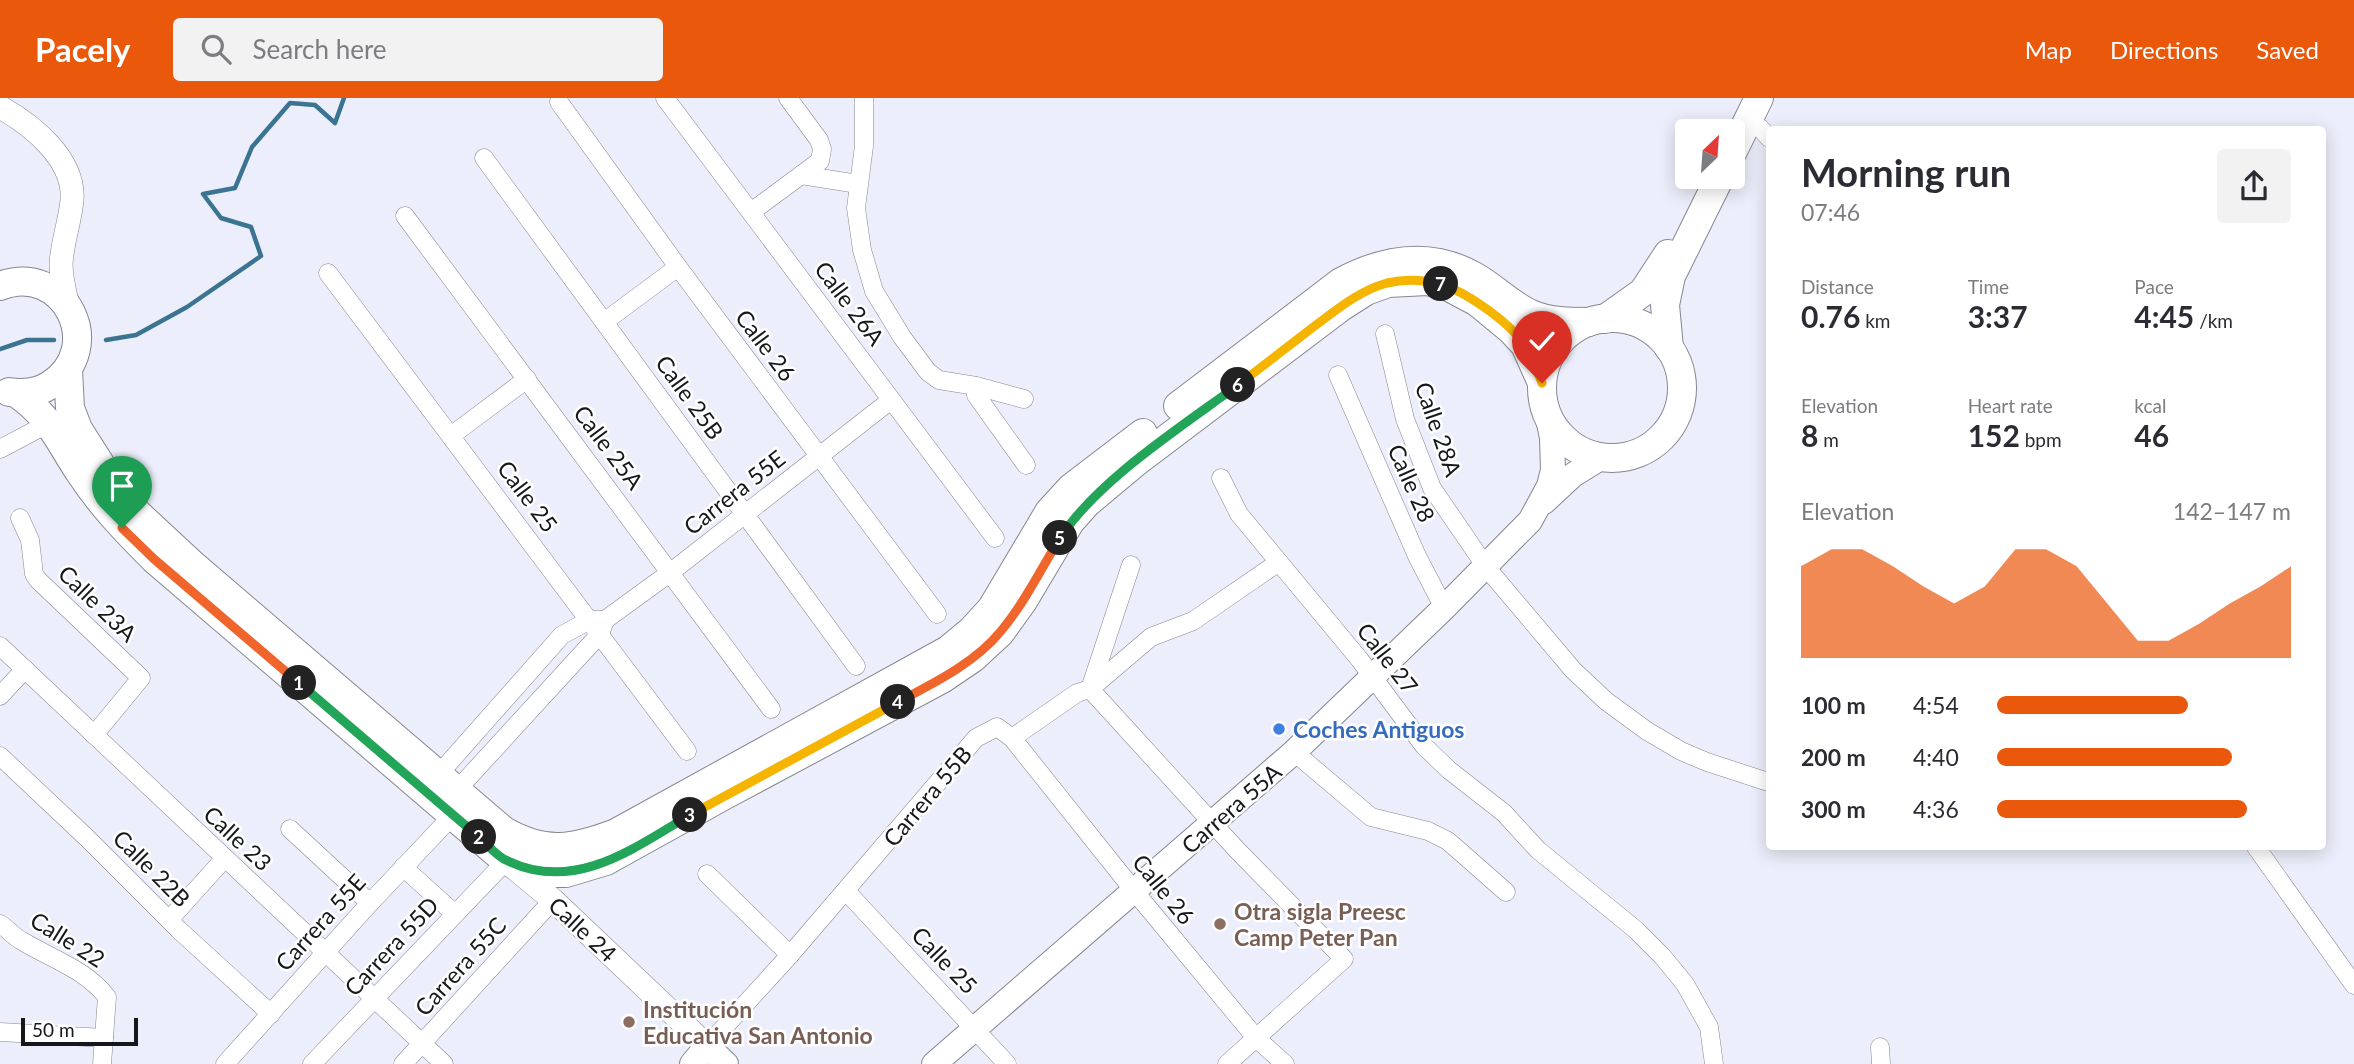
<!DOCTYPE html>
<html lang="en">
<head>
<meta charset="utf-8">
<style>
	body { margin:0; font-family:Lato,sans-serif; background:#f2f2f3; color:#2b2b33; height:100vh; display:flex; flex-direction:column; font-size:26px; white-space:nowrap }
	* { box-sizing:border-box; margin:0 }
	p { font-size:23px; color:#7c7c81 }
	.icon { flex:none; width:38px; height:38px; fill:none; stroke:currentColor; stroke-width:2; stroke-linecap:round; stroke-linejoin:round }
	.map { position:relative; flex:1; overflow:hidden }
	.sheet { position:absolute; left:1766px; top:28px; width:560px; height:724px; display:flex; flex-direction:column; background:#fff; border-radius:7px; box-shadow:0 4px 18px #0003 }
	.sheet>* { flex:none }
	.needle { width:46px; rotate:25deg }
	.controls { position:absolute; left:1675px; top:21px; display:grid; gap:14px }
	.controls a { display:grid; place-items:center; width:70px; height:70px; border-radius:7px; background:#fff; box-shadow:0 4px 18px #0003; font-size:35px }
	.scale { position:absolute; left:21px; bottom:18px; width:117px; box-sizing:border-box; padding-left:7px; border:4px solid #16171b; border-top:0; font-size:19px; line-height:24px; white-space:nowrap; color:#16171b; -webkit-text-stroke:5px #fff; paint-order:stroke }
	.pin { position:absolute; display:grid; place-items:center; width:60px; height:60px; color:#fff; margin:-72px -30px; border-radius:50% 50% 50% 0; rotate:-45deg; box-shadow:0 0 7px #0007 }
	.pin .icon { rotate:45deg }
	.km { position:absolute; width:35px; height:35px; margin:-18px; border-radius:50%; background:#222; color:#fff; font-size:19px; line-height:35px; text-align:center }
	.round { display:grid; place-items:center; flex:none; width:74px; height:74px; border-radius:7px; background:#f2f2f3 }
	.overview { display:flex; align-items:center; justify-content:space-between; height:119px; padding:0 35px }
	h1 { font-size:38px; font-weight:700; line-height:52px }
	.figures { display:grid; grid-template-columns:repeat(3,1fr); gap:10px; height:119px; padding:7px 35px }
	.figures div { display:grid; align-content:center }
	.figures b { font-size:30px; font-weight:700 }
	.figures small { font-size:19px; font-weight:400 }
	.figures p { font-size:19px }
	.chart { height:196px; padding:14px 35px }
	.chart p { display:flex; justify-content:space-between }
	.chart svg { width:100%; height:126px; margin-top:7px; fill:#ea580c; opacity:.7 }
	ul { padding:0 35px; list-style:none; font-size:23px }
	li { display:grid; grid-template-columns:112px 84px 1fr; align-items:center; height:52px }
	li i { height:18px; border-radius:9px; background:#ea580c }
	header { display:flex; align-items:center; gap:42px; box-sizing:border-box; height:98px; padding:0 35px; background:#ea580c; color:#fff }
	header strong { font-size:33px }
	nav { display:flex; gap:38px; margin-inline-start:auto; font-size:24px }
	.search { width:490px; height:63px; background:#f2f2f3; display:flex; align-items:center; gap:18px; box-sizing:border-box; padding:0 24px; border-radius:7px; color:#7c7c81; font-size:26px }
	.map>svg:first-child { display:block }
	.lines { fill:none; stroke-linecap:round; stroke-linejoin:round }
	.stream { stroke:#3b7490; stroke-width:4.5 }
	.minor-casing { stroke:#848792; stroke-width:19 }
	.tertiary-casing { stroke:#848792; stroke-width:24 }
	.secondary-casing { stroke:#848792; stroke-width:26 }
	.primary-casing { stroke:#848792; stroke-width:30 }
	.minor { stroke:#fff; stroke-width:18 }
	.tertiary { stroke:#fff; stroke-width:23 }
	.secondary { stroke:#fff; stroke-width:24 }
	.primary { stroke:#fff; stroke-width:28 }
	.split-1-casing { stroke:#fff; stroke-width:14 }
	.split-2-casing { stroke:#fff; stroke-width:14 }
	.split-3-casing { stroke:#fff; stroke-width:14 }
	.split-4-casing { stroke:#fff; stroke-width:14 }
	.split-5-casing { stroke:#fff; stroke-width:14 }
	.split-6-casing { stroke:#fff; stroke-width:14 }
	.split-7-casing { stroke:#fff; stroke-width:14 }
	.split-8-casing { stroke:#fff; stroke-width:14 }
	.split-1 { stroke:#f0652b; stroke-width:9 }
	.split-2 { stroke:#22a559; stroke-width:9 }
	.split-3 { stroke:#22a559; stroke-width:9 }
	.split-4 { stroke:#f5b400; stroke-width:9 }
	.split-5 { stroke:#f0652b; stroke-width:9 }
	.split-6 { stroke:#22a559; stroke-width:9 }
	.split-7 { stroke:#f5b400; stroke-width:9 }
	.split-8 { stroke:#f5b400; stroke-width:9 }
	.shop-dot { fill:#3f7fe0; stroke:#fff; stroke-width:2.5 }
	.education-dot { fill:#8d6e63; stroke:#fff; stroke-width:2.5 }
	.labels { text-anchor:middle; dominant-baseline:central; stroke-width:5; stroke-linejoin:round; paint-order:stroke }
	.street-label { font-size:23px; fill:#16171b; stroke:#fff }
	.shop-label { font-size:23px; font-weight:bold; fill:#366cbe; stroke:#fff; text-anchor:start }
	.education-label { font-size:23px; font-weight:bold; fill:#785e54; stroke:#fff; text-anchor:start }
</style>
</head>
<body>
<header>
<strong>Pacely</strong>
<div class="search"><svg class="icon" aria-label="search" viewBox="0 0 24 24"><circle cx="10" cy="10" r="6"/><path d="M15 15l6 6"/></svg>Search here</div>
<nav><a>Map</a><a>Directions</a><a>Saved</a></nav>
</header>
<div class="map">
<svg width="2354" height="966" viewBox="0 0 2354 966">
	<rect width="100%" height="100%" fill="#eceffb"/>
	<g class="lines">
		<g class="stream">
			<path d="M106,242L136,237L187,209L261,158L251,129L221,120L203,96L235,90L252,49L290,5L315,7L335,25L344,0"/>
			<path d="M0,251L27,242H54"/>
		</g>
		<g class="minor-casing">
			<g id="minor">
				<path d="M665,0L995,440"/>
				<path d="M864,0V48L856,110L862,152L874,193L902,239L928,274L939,282L976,288L1024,301"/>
				<path d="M559,4L678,169L937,516"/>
				<path d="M1748,23L1760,30L1769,40"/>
				<path d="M484,60L856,568"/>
				<path d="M801,77L858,86"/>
				<path d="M751,114L820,63L822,51L819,42L788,0"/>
				<path d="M405,118L771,611"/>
				<path d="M328,175L687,653"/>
				<path d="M604,224L678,169"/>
				<path d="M1385,236L1405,321L1432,390L1486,469L1573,572L1606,603L1647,633L1681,653L1707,664L1765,683"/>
				<path d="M1338,277L1417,458L1444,510"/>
				<path d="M976,288V297L1026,367"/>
				<path d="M452,337L527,281"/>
				<path d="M0,351L49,325"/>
				<path d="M1221,380L1239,416L1360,562L1424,648L1449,672L1504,715L1538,752L1636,832L1662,858L1685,886L1709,929L1714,966"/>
				<path d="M20,420L30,442L34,476L38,482L141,580L94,637"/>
				<path d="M1131,467L1090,591L1237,752L1344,861L1227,966"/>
				<path d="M0,548L444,966"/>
				<path d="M0,598L25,571"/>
				<path d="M1012,640L1077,595L1090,591L1151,539L1193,523L1279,464"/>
				<path d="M1294,654L1371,719L1428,733L1448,743L1506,794"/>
				<path d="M0,658L87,740L179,832L271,916"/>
				<path d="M438,677L562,537L590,522H605L671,474L891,302"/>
				<path d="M456,693L600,536L604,525"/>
				<path d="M290,731L370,805"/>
				<path d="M2256,749L2354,887"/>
				<path d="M403,769L455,816"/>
				<path d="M707,776L790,857"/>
				<path d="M846,793L1007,966"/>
				<path d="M169,822L224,761"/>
				<path d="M0,826C8,831 14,839 22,843C52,861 85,871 107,899L102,966"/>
				<path d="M0,934L104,940"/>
				<path d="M707,948L790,857L976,640L997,629L1012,640L1135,794L1256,940L1285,966"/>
				<path d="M1880,949L1881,966"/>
				<path d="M225,966L370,805L453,717"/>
				<path d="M312,966L506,763"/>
				<path d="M403,966L553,802"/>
			</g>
		</g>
		<g class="tertiary-casing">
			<g id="tertiary">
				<path d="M0,9C32,27 75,61 72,102C70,124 62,145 61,166C61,180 65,195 68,208"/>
				<path d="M508,765L553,802L707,948"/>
			</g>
		</g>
		<g class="secondary-casing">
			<g id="secondary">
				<path d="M1544,404L1573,377L1602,359"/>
				<path d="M692,966L707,948L726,966"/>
				<path d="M934,966L1294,654L1444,510L1530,423L1549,388L1553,372L1552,340L1548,320"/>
			</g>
		</g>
		<g class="primary-casing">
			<g id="primary">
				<path d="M1732,55L1759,0"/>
				<path d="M0,188C64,163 108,250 50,287C38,295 23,296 9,294"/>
				<circle cx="1612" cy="290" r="70"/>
				<path d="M1605,221L1643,194L1668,156"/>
				<path d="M1669,250L1665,207L1671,178L1720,79"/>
				<path d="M68,272L70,310L78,331L113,386L137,415L193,467L504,733C546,757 573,751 616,735L948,552L972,532L992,510L1049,414L1071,390L1143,335"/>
				<path d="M16,295C51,319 58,342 80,375C101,407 127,434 154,461L506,763L547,775H566L606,763L725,697L942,581L973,560L1000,535L1023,503L1070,424L1087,405L1136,364L1341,209L1366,193L1388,185L1427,183L1445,187L1477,204L1511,232L1525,247L1542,285"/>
				<path d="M1178,308L1341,184C1384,161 1429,153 1474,178C1494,189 1510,207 1531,216C1550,224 1569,224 1589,224"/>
			</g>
		</g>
		<use href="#minor" class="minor"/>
		<use href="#tertiary" class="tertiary"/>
		<use href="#secondary" class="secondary"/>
		<use href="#primary" class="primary"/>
	</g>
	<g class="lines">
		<g class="split-1-casing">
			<path id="split-1" d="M122,430L154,461L299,585"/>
		</g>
		<g class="split-2-casing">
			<path id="split-2" d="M299,585L479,739"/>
		</g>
		<g class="split-3-casing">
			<path id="split-3" d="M479,739C488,747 497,759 508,763C575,795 634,750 690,717"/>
		</g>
		<g class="split-4-casing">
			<path id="split-4" d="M690,717L898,604"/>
		</g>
		<g class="split-5-casing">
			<path id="split-5" d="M898,604C934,585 975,565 1001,533C1025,504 1041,471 1060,440"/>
		</g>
		<g class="split-6-casing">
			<path id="split-6" d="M1060,440C1098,382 1181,329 1238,287"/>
		</g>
		<g class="split-7-casing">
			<path id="split-7" d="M1238,287C1263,268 1287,249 1312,230C1335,213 1358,193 1387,185C1404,181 1424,182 1441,186"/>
		</g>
		<g class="split-8-casing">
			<path id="split-8" d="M1441,186C1468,195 1511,225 1526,249C1533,260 1537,273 1542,285"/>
		</g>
		<use href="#split-1" class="split-1"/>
		<use href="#split-2" class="split-2"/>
		<use href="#split-3" class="split-3"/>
		<use href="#split-4" class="split-4"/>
		<use href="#split-5" class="split-5"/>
		<use href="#split-6" class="split-6"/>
		<use href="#split-7" class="split-7"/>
		<use href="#split-8" class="split-8"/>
	</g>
	<circle class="shop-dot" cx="1279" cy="631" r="7"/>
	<g class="education-dot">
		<circle cx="1220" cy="826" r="7"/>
		<circle cx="629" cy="924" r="7"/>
	</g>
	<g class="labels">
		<g class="street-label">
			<text transform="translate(850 205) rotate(53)">Calle 26A</text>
			<text transform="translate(766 247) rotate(53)">Calle 26</text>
			<text transform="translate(690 299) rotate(54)">Calle 25B</text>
			<text transform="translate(1439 331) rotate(71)">Calle 28A</text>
			<text transform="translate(609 349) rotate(53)">Calle 25A</text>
			<text transform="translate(1412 385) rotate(66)">Calle 28</text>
			<text transform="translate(734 394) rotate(-38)">Carrera 55E</text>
			<text transform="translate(528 398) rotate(53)">Calle 25</text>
			<text transform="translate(98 505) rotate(44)">Calle 23A</text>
			<text transform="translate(1388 560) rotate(52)">Calle 27</text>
			<text transform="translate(927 698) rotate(-50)">Carrera 55B</text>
			<text transform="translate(1231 710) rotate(-41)">Carrera 55A</text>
			<text transform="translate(238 740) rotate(43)">Calle 23</text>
			<text transform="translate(152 770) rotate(45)">Calle 22B</text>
			<text transform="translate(1164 791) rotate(51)">Calle 26</text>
			<text transform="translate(320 824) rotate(-48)">Carrera 55E</text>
			<text transform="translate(583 831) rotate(43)">Calle 24</text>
			<text transform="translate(68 841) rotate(32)">Calle 22</text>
			<text transform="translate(391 848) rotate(-47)">Carrera 55D</text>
			<text transform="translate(945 862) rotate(46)">Calle 25</text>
			<text transform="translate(460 868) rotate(-48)">Carrera 55C</text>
		</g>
		<g class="shop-label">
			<text x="1293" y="631">Coches Antiguos</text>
		</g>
		<g class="education-label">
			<text x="1234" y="813">Otra sigla Preesc<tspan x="1234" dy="26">Camp Peter Pan</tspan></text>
			<text x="643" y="911">Institución<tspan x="643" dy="26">Educativa San Antonio</tspan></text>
		</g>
	</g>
</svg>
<div class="controls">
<a><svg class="needle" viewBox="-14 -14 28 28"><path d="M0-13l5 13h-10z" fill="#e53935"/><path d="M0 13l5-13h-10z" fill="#7c7c81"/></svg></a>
</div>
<div class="scale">50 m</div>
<div class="pin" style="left:122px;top:430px;background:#1e9e55"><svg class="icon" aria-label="arrive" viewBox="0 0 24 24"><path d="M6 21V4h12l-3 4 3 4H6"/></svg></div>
<div class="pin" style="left:1542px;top:285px;background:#d93025"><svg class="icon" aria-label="check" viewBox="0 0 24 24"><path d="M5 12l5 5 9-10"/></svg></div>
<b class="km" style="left:299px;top:585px">1</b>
<b class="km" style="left:479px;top:739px">2</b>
<b class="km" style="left:690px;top:717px">3</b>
<b class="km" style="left:898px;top:604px">4</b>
<b class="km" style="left:1060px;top:440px">5</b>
<b class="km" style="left:1238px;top:287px">6</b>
<b class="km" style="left:1441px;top:186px">7</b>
<section class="sheet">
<div class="overview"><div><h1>Morning run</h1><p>07:46</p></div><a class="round"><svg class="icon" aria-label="share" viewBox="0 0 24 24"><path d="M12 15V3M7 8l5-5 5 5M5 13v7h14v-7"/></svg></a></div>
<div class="figures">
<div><p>Distance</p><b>0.76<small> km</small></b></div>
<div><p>Time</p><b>3:37</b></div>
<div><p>Pace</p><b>4:45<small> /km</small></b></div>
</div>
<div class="figures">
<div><p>Elevation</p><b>8<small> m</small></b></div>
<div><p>Heart rate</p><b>152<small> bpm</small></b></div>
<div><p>kcal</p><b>46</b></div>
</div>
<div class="chart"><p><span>Elevation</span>142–147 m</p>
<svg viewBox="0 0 160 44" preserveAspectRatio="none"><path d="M0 44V12L10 6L20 6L30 12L40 19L50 25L60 19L70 6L80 6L90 12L100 25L110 38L120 38L130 32L140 25L150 19L160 12V44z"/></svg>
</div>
<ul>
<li><b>100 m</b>4:54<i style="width:65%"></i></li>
<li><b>200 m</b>4:40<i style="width:80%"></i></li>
<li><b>300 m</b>4:36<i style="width:85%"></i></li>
</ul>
</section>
</div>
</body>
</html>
